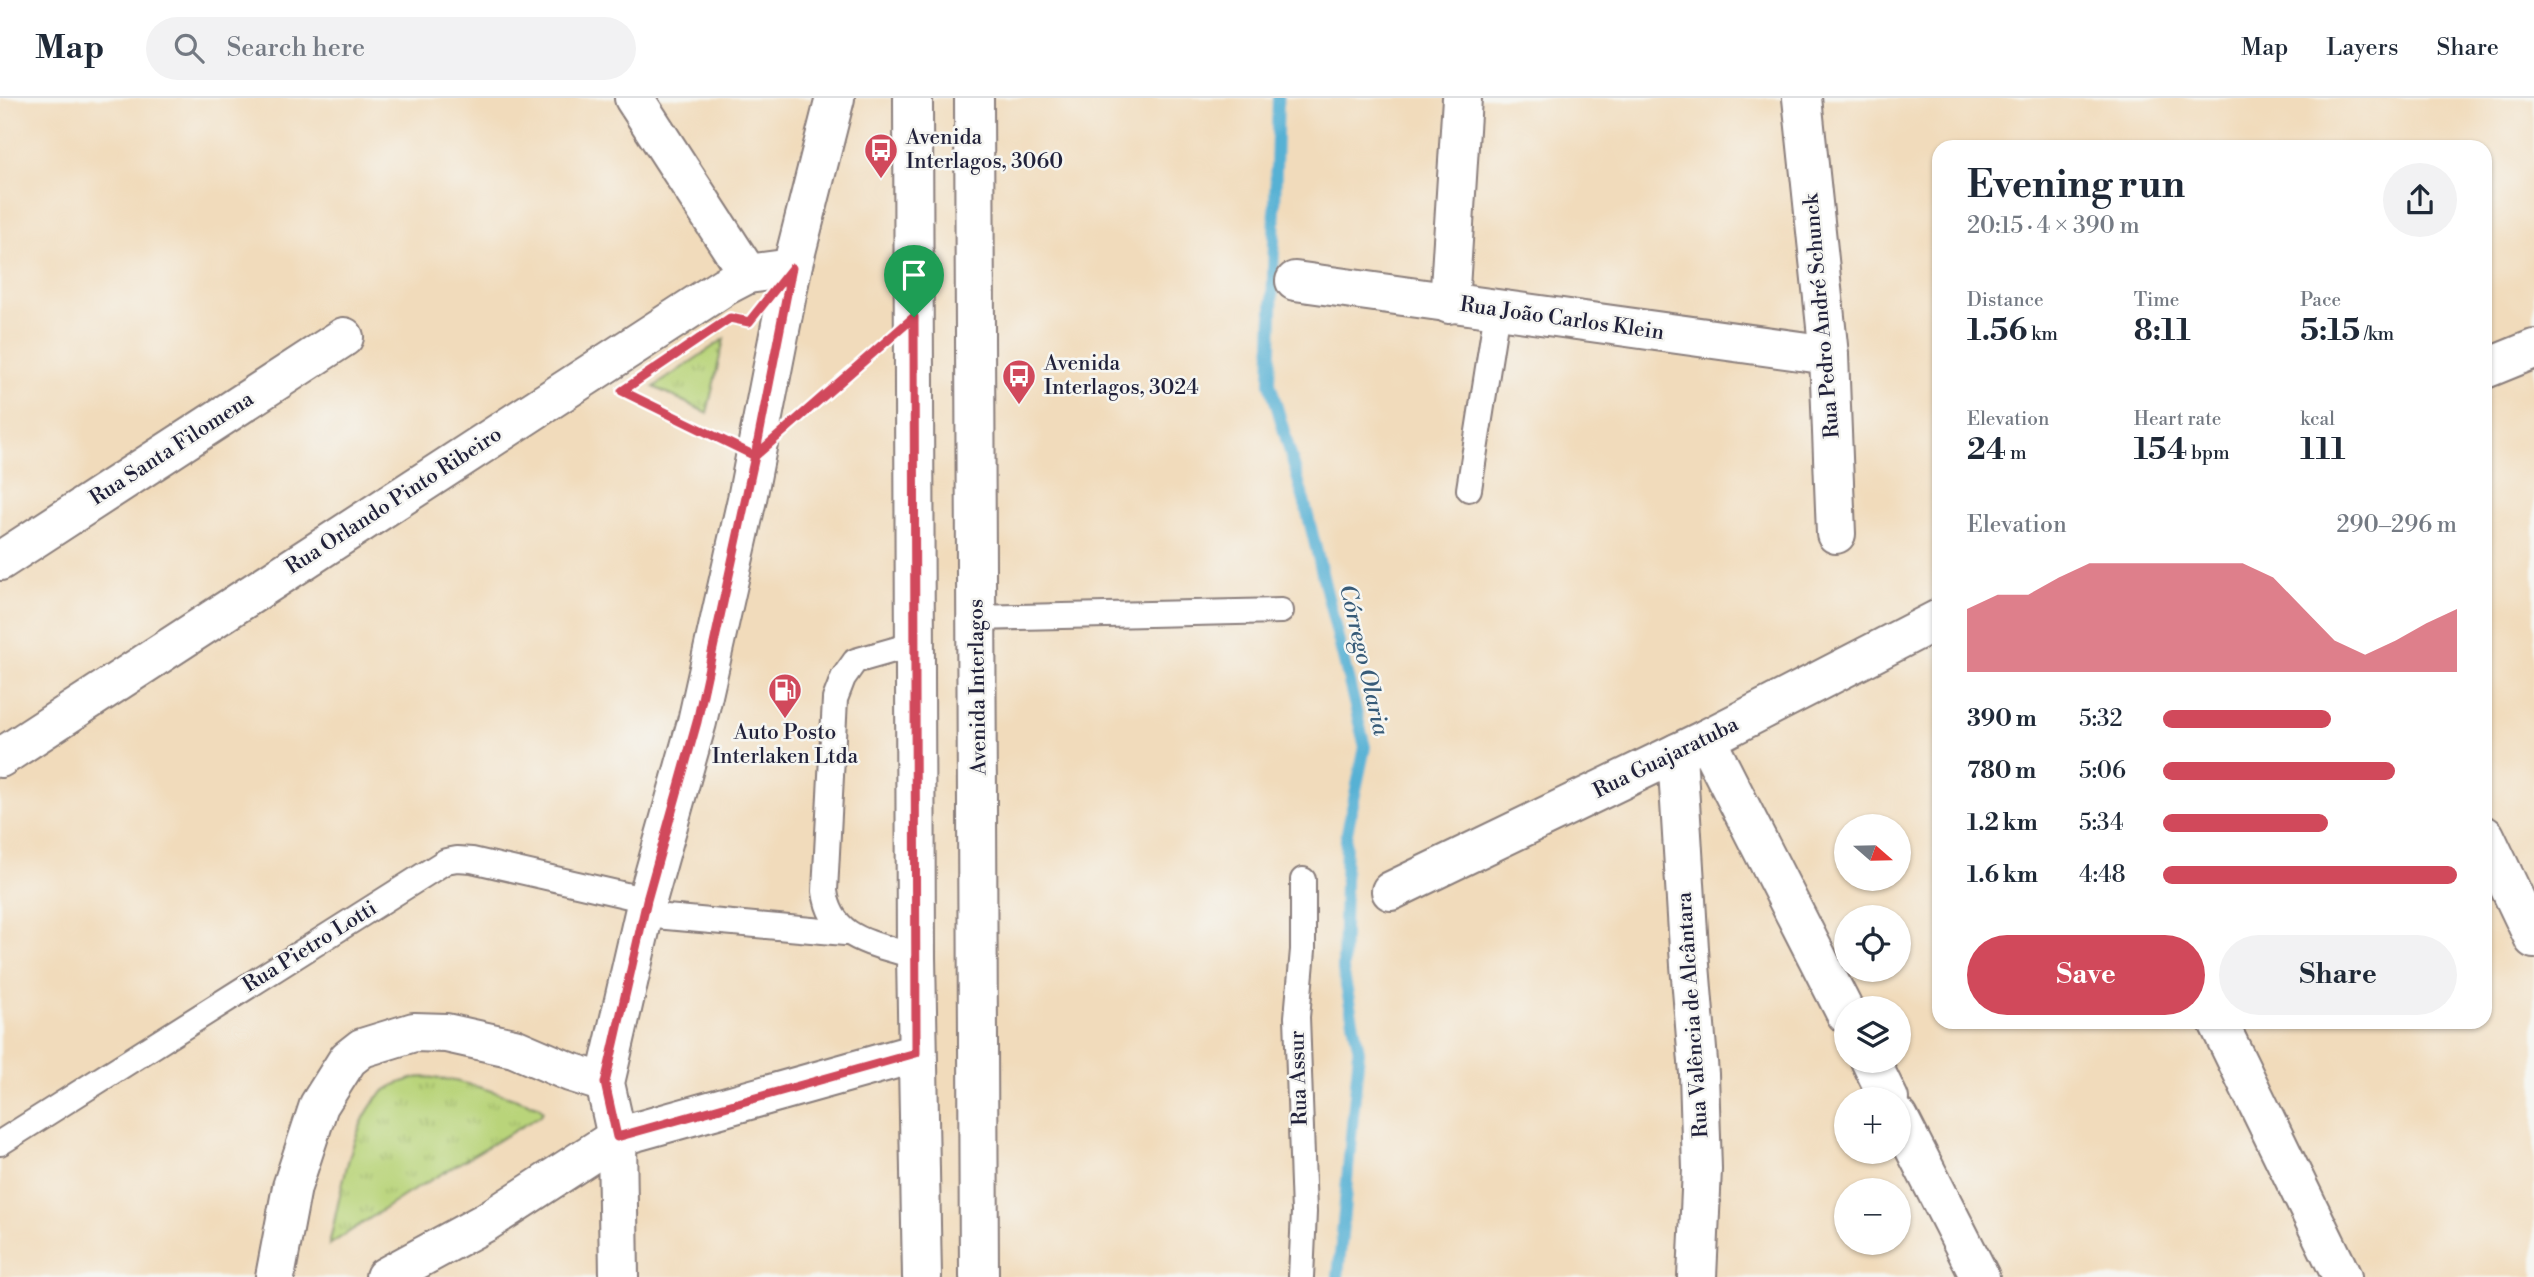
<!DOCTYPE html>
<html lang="en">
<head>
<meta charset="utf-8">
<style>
	body { margin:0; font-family:"Libre Bodoni",serif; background:#f2f2f3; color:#1f2937; height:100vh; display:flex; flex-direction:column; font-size:26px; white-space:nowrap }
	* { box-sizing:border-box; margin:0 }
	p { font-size:23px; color:#747a83 }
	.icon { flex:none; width:38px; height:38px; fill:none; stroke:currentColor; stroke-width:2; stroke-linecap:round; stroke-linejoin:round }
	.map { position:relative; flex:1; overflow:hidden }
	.sheet { position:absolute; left:1932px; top:42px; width:560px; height:889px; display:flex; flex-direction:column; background:#fff; border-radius:21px; box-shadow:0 2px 5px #0004 }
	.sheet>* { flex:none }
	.needle { width:46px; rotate:110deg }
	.buttons { position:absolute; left:1834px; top:716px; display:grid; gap:14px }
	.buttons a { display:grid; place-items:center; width:77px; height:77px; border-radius:50%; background:#fff; box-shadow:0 2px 5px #0004; font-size:35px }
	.pin { position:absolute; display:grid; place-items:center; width:60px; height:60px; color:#fff; margin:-72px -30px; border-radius:50% 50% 50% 0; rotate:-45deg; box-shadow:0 0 7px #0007 }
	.pin .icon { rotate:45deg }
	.round { display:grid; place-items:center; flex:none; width:74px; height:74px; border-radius:37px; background:#f2f2f3 }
	.overview { display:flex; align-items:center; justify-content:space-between; height:119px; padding:0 35px }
	h1 { font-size:38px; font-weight:800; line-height:52px }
	.stats { display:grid; grid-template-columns:repeat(3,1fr); gap:10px; height:119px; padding:7px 35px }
	.stats div { display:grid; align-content:center }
	.stats b { font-size:30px; font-weight:800 }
	.stats small { font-size:19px; font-weight:400 }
	.stats p { font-size:19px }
	.chart { height:196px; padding:14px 35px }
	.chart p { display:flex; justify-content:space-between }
	.chart svg { width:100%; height:126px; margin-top:7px; fill:#d1495b; opacity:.7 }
	.primary-button { display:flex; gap:14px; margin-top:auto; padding:14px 35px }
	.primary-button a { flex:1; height:80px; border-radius:42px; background:#d1495b; color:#fff; font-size:28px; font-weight:800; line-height:80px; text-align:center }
	.primary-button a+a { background:#f2f2f3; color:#1f2937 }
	ul { padding:0 35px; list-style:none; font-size:23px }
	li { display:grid; grid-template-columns:112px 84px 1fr; align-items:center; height:52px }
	li i { height:18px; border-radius:9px; background:#d1495b }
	header { display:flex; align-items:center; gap:42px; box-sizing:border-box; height:98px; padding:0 35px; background:#fff; border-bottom:2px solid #e0e1e3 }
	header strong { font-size:33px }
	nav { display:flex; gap:38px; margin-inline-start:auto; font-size:24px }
	.search { width:490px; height:63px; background:#f2f2f3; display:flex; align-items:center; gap:18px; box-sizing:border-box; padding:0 24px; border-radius:38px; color:#747a83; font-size:26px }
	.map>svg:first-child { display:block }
	.park { fill:url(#park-tufts); stroke:#6e7b5a; stroke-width:2 }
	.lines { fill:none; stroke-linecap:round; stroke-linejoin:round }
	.stream { stroke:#56b1d4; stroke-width:12 }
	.service-casing { stroke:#8a7e7b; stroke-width:28 }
	.minor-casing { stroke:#8a7e7b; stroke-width:42 }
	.primary-casing { stroke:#8a7e7b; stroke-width:42 }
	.path { stroke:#8a7e7b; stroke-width:4.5; stroke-dasharray:5 5; stroke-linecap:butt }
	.service { stroke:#fff; stroke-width:24 }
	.minor { stroke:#fff; stroke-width:38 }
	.primary { stroke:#fff; stroke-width:38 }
	.route-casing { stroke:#fff; stroke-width:14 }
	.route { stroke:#d1495b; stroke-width:9 }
	.labels { text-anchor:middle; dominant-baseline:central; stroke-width:5; stroke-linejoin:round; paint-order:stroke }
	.poi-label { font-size:21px; fill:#22223b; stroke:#f6f6f2; text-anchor:start }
	.street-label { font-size:21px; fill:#22223b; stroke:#f6f6f2 }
	.water-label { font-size:23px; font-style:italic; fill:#375b78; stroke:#f6f6f2 }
</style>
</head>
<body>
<header>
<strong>Map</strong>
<div class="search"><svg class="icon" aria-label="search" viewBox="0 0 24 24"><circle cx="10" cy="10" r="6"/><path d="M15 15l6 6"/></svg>Search here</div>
<nav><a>Map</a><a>Layers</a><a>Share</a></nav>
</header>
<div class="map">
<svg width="2534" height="1179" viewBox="0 0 2534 1179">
	<defs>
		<pattern id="park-tufts" width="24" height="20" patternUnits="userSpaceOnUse" patternTransform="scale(1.75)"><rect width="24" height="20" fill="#b9d47a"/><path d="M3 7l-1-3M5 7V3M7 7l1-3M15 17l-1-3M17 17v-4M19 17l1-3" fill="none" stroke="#9fb66a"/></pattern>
	</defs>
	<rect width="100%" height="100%" fill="#f6f6f2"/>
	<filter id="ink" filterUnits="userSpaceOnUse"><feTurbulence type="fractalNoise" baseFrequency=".0143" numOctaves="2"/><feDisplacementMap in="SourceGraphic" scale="14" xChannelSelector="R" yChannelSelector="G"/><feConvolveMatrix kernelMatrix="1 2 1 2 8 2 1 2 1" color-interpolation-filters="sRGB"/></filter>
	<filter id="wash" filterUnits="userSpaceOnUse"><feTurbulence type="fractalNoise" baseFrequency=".00686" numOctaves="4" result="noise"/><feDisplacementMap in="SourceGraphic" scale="28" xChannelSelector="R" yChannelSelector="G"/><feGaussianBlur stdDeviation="1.57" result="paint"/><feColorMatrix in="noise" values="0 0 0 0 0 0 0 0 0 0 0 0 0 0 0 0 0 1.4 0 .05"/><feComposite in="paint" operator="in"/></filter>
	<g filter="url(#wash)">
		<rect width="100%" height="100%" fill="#f1dbbb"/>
		<g class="park">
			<path d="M724,241L707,315L654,289Z"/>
			<path d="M415,980C445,975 507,998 538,1008L543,1013L541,1017L407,1096L329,1147C339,1106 350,1026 380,997C390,987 402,984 415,980Z"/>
		</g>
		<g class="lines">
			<path class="stream" d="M1278,0L1270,285L1305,406L1365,649L1346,739L1343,872L1359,953L1338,1179"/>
		</g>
	</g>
	<g filter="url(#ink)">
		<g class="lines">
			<g class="service-casing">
				<g id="service">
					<path d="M1469,391L1497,212"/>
					<path d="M977,520L1281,513"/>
					<path d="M915,546L855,563L843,580L835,601L825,793C831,843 875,845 916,859"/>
					<path d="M644,817L845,835"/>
					<path d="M0,1045L446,763L457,761L472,762L647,802"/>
					<path d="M1301,1179L1304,1114L1297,919L1303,852V782"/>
				</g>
			</g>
			<g class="minor-casing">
				<g id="minor">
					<path d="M634,0L748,176"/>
					<path d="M1802,0L1829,257L1836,436"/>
					<path d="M1295,183L1829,257"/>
					<path d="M1449,206L1462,0"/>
					<path d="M2485,271L2534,251"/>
					<path d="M0,463L344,239"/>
					<path d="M1706,641L1846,916"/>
					<path d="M1677,655L1690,867L1699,976L1702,1071L1697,1179"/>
					<path d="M0,660L725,188L748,176L792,170"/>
					<path d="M2485,738L2534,841"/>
					<path d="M1391,793L1706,641L1939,521"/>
					<path d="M2218,924L2342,1179"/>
					<path d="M1870,962L1889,1001"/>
					<path d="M1899,1020L1980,1179"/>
					<path d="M275,1179L292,1089L319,1007L348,961L362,950L414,934L446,935L514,950L570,974L605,985"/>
					<path d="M385,1179L486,1124L617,1039L917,955"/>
					<path d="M619,1179L617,1039L605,985L647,802L697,624L747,401L792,170L835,0"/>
				</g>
			</g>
			<g class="primary-casing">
				<g id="primary">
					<path d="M913,0L916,859L922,1179"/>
					<path d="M974,0L979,1179"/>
				</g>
			</g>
			<g class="path">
				<path d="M631,297L717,340"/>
				<path d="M806,314L873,255"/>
			</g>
			<use href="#service" class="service"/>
			<use href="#minor" class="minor"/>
			<use href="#primary" class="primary"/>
		</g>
	</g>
	<g class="lines" filter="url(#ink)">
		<g class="route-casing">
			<path id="route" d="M914,219L755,358L792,170L749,224L730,220L622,293L755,358L697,624L647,802L605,985L617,1039L916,955L914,219"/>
		</g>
		<use href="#route" class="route"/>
	</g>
	<defs>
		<g id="bus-pin" transform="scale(1.75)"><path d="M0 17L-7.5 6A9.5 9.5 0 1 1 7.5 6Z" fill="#d1495b" stroke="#f6f6f2"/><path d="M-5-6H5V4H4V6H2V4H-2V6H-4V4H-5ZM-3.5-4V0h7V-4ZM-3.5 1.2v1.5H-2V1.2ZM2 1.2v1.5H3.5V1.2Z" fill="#fff"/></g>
		<g id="fuel-pin" transform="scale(1.75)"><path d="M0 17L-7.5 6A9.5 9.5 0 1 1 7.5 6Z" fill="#d1495b" stroke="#f6f6f2"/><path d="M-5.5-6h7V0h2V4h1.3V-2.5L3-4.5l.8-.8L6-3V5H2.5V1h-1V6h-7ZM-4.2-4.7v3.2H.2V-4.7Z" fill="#fff"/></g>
	</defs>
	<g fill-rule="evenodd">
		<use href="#bus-pin" x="881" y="52"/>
		<use href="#bus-pin" x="1019" y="278"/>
		<use href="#fuel-pin" x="785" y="592"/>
	</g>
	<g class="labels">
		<g class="poi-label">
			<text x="906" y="40">Avenida<tspan x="906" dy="24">Interlagos, 3060</tspan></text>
			<text x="1044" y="266">Avenida<tspan x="1044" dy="24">Interlagos, 3024</tspan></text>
			<text x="785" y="635" text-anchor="middle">Auto Posto<tspan x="785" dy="24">Interlaken Ltda</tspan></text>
		</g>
		<g class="street-label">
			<text transform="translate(1822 218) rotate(-95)">Rua Pedro André Schunck</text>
			<text transform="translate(1562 221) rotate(8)">Rua João Carlos Klein</text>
			<text transform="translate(172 351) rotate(-33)">Rua Santa Filomena</text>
			<text transform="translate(394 403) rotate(-33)">Rua Orlando Pinto Ribeiro</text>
			<text transform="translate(978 589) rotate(-91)">Avenida Interlagos</text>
			<text transform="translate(1666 660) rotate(-26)">Rua Guajaratuba</text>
			<text transform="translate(310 849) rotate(-32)">Rua Pietro Lotti</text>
			<text transform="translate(1693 917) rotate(-94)">Rua Valência de Alcântara</text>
			<text transform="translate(1299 980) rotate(-92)">Rua Assur</text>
		</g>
		<g class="water-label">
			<text transform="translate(1364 562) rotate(77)">Córrego Olaria</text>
		</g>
	</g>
</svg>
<div class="buttons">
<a><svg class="needle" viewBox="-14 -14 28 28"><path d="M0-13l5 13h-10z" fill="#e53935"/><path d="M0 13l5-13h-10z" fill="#747a83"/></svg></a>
<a><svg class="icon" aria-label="locate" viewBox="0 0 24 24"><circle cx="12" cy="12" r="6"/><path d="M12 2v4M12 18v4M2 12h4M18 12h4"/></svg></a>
<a><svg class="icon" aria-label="layers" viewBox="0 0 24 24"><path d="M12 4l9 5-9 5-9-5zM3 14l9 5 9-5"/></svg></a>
<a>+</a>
<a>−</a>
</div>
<div class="pin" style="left:914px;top:219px;background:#1e9e55"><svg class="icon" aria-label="arrive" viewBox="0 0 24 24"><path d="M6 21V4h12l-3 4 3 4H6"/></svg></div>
<section class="sheet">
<div class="overview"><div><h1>Evening run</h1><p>20:15 · 4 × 390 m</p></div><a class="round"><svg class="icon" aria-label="share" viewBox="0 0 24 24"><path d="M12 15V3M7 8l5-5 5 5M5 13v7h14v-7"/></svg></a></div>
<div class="stats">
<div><p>Distance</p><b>1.56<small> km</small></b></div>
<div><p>Time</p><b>8:11</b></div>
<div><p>Pace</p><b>5:15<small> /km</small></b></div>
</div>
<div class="stats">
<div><p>Elevation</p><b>24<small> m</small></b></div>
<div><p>Heart rate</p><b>154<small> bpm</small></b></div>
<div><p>kcal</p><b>111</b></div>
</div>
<div class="chart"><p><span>Elevation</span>290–296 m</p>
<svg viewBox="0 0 160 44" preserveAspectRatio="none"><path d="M0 44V22L10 17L20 17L30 11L40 6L50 6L60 6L70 6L80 6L90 6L100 11L110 22L120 33L130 38L140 33L150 27L160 22V44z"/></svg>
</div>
<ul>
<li><b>390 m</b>5:32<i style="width:57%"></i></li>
<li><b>780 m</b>5:06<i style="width:79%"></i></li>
<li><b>1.2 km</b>5:34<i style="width:56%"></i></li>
<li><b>1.6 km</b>4:48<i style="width:100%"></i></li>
</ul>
<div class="primary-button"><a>Save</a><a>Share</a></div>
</section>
</div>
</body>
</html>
